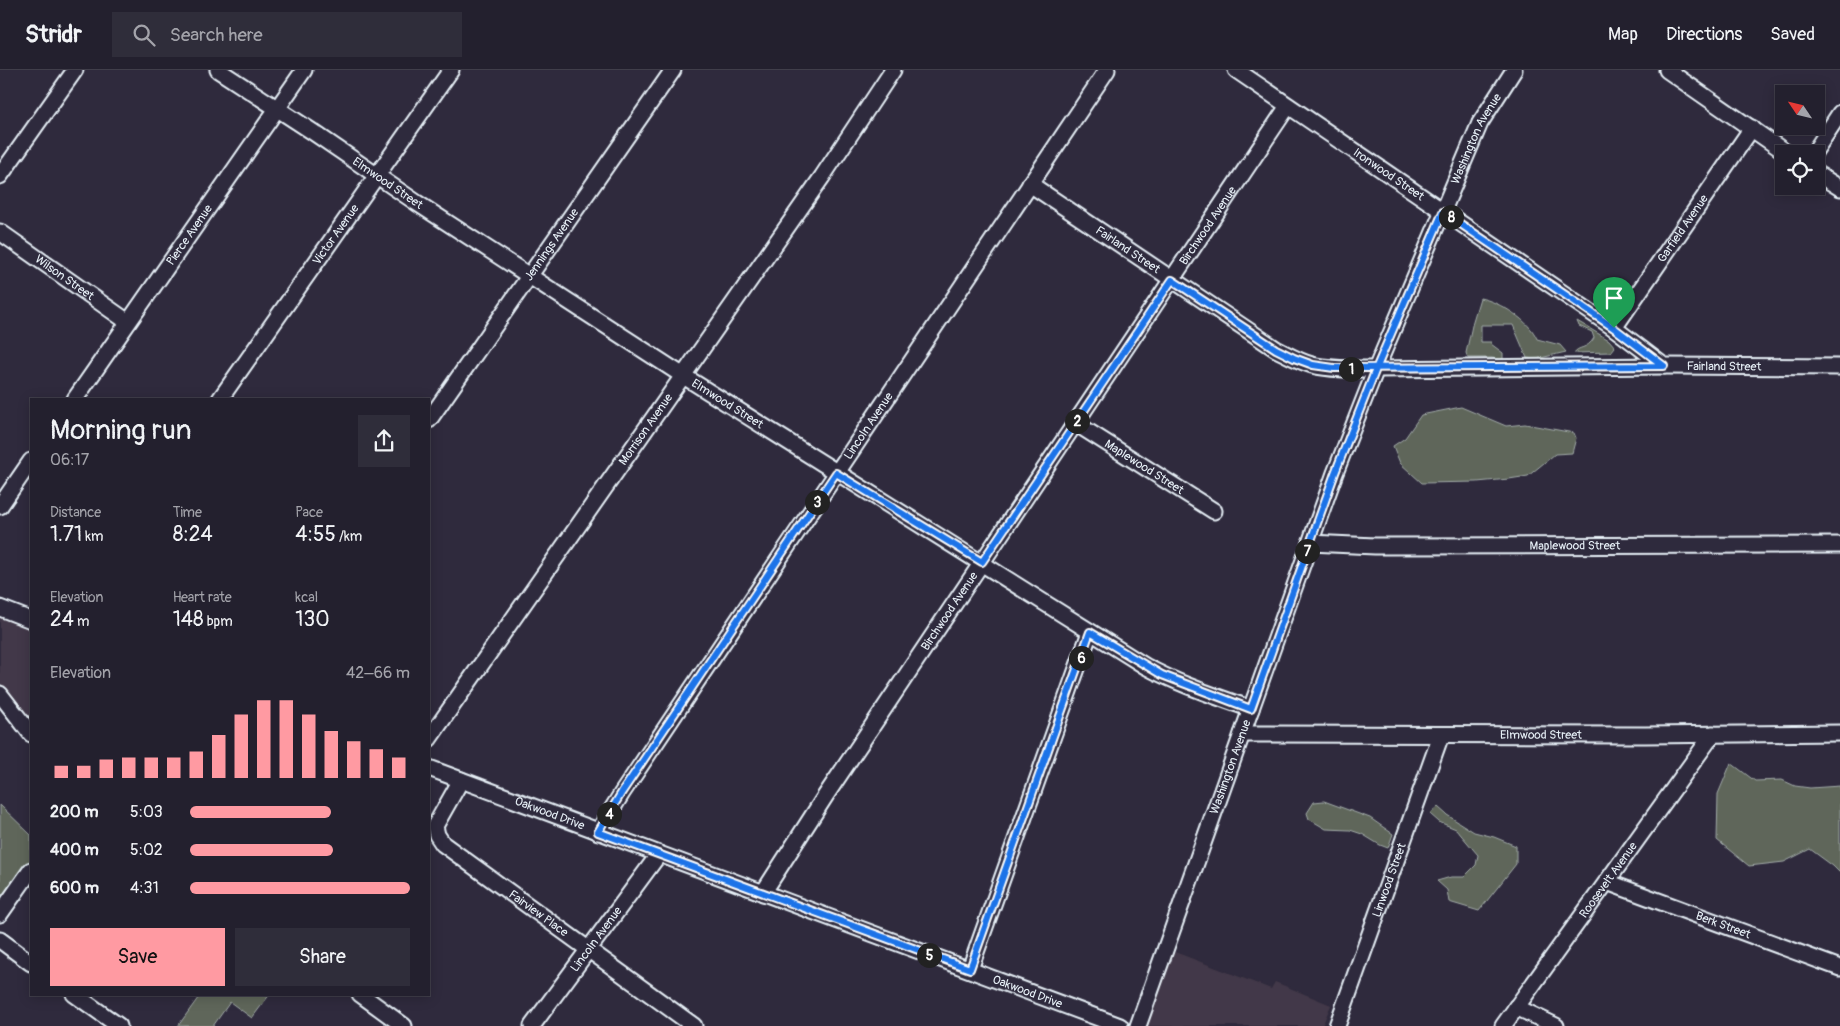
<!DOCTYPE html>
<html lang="en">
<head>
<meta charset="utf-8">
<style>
	body { margin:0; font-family:Pangolin,sans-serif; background:#2f2d3a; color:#f1f3f6; height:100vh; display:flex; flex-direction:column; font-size:19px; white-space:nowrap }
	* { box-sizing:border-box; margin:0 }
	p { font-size:16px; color:#a3a3aa }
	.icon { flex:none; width:28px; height:28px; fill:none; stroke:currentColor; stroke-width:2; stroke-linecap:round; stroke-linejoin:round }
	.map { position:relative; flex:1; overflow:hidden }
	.side { position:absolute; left:30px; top:328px; width:400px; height:598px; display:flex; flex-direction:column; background:#23202e; border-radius:0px; box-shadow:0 2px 12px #0003,0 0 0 1px #403e4a }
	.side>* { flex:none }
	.needle { width:32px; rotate:305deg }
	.controls { position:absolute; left:1775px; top:15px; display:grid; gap:10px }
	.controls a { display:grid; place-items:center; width:50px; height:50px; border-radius:0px; background:#23202e; box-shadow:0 2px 12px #0003,0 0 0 1px #403e4a; font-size:25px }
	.pin { position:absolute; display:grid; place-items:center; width:42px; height:42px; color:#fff; margin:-51px -21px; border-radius:50% 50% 50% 0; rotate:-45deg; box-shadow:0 0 5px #0007 }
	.pin .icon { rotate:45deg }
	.km { position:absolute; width:25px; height:25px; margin:-12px; border-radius:50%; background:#222; color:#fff; font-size:14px; line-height:25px; text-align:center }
	.round { display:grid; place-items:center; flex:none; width:52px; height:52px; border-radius:0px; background:#2f2d3a }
	.headline { display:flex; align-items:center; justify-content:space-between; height:85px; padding:0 20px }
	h1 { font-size:28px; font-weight:600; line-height:38px }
	.metrics { display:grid; grid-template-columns:repeat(3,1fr); gap:8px; height:85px; padding:5px 20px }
	.metrics div { display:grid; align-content:center }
	.metrics b { font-size:21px; font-weight:600 }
	.metrics small { font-size:14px; font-weight:400 }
	.metrics p { font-size:14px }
	.chart { height:140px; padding:10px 20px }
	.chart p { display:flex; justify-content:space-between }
	.chart svg { width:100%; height:90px; margin-top:5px; stroke:#ff9aa2; stroke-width:6 }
	.action { display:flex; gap:10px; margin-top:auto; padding:10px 20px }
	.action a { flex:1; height:58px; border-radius:0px; background:#ff9aa2; color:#111; font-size:20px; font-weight:600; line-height:58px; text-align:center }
	.action a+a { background:#2f2d3a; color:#f1f3f6 }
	ul { padding:0 20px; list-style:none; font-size:16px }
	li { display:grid; grid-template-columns:80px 60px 1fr; align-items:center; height:38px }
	li i { height:12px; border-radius:6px; background:#ff9aa2 }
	header { display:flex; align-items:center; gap:30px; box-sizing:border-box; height:70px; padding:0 25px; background:#23202e; border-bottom:1px solid #403e4a }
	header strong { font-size:24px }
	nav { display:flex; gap:28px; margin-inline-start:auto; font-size:18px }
	.search { width:350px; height:45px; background:#2f2d3a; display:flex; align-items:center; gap:12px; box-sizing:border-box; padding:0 18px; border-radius:0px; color:#a3a3aa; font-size:19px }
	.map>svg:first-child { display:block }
	.built { fill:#433948 }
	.green { fill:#5e665a; stroke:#a3aca9 }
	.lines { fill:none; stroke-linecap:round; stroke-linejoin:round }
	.minor-casing { stroke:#e8f1f8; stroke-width:19 }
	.minor { stroke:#2f2a3d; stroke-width:15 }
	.route-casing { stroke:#fff; stroke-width:10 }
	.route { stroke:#1a73e8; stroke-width:6 }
	.labels { text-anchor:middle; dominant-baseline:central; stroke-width:5; stroke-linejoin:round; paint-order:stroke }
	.street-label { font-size:12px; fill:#e8f1f8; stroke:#2f2a3d }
</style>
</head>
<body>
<header>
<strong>Stridr</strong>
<div class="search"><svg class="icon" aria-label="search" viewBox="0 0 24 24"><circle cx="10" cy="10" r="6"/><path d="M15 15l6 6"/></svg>Search here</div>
<nav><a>Map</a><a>Directions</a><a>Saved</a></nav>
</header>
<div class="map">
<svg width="1840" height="956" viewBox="0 0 1840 956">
	<rect width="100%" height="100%" fill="#2f2a3d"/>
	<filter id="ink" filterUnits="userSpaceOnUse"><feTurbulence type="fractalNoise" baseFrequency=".02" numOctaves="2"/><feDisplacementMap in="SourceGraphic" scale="10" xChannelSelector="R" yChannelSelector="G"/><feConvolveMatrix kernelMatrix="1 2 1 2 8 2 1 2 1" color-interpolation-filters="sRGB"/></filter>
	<g filter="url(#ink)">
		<g class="built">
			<path d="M0,538L31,550V664L0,624Z"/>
			<path d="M1167,879L1271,919L1275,912L1331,935L1322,956H1138Z"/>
		</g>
		<g class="green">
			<path d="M1480,228C1500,232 1530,251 1537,269L1560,275L1566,282L1536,289L1527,288L1513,255H1481V272H1491V274L1503,283V290L1492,288H1468L1466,283L1473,251Z"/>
			<path d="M1577,251L1609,270L1615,277L1611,282L1574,283C1578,276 1587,280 1594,268L1592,262L1579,256Z"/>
			<path d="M1461,337L1506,356L1525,354L1574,363L1576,368L1572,383L1555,384L1528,406L1509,409L1477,412L1422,413L1400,393L1393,376L1405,368L1421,345Z"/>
			<path d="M1731,693L1755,711L1782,710L1795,716L1810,718L1840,716V803L1833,796L1810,779L1784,792L1749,796L1717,770L1718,724Z"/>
			<path d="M1324,731L1370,748L1393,764L1388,778L1380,775L1362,764L1350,760L1326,759L1309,749L1307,743L1314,732Z"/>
			<path d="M0,735L31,765V800L0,844Z"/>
			<path d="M1438,737L1447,745L1474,762L1494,767L1516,776V794L1479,841L1449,832L1447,820L1437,811L1451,807H1464L1476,795L1478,785L1456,759L1439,752L1430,744Z"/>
			<path d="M201,924H270L252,948L230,932L213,956H178Z"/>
		</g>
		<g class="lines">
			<g class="minor-casing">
				<g id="minor">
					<path id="s1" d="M218,0L313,62L417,133L682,305L1145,596C1178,614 1215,626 1251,639"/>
					<path id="s2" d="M1236,0L1614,258L1664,296"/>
					<path d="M1667,0L1788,84"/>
					<path d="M1813,84L1840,43"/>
					<path d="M1816,103L1840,118"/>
					<path d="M0,106L75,0"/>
					<path id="s3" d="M1030,114L1276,279C1288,285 1300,292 1312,295C1333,300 1355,299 1376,299L1664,296L1840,297"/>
					<path id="s4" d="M0,162L128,252"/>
					<path id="s5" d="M1614,258L1752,58"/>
					<path id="s6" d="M75,329L304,0"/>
					<path id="s7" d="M220,329L451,0"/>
					<path id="s8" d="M429,350L673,0"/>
					<path id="s9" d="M1075,353L1214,441"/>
					<path d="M0,436L31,391"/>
					<path id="s10" d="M1310,473L1375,476L1840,475"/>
					<path d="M0,538L31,550"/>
					<path d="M0,624L31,664"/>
					<path id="s11" d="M1242,664L1645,665L1840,663"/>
					<path id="s12" d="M429,669L822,107L893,0"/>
					<path id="s13" d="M429,698L1120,956"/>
					<path id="s14" d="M461,710L435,756L437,765L443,774L694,956"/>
					<path id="s15" d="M598,762L622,723L1107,0"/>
					<path id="s16" d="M1607,812L1840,898"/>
					<path id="s17" d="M763,823L826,725L1288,36"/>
					<path d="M0,844L31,800"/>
					<path d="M0,870L31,893"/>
					<path d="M970,899L1090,562"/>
					<path d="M74,924L119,956"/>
					<path d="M360,924L404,956"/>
					<path d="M1516,937L1556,956"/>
					<path id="s18" d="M532,956L659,784"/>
					<path id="s19" d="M1138,956L1335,403L1376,299L1480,53L1514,0"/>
					<path id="s20" d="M1337,956L1441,665"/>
					<path id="s21" d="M1503,956L1713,664"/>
				</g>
			</g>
			<use href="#minor" class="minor"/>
		</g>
	</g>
	<g class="lines" filter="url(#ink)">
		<g class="route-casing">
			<path id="route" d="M1614,258L1664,296L1334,298L1313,295L1294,288L1276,279L1172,210L982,492L836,403L622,722L598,762L970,899L1090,562L1162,605L1251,639L1335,403L1376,299L1443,142L1614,258"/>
		</g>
		<use href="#route" class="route"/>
	</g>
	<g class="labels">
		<g class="street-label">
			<text stroke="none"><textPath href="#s19" startOffset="950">Washington Avenue</textPath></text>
			<text stroke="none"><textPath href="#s2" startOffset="185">Ironwood Street</textPath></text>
			<text stroke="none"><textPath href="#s1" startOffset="204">Elmwood Street</textPath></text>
			<text stroke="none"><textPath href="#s17" startOffset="802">Birchwood Avenue</textPath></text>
			<text stroke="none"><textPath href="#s5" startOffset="121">Garfield Avenue</textPath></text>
			<text stroke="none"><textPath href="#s6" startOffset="200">Pierce Avenue</textPath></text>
			<text stroke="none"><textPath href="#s7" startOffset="201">Victor Avenue</textPath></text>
			<text stroke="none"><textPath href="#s8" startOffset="214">Jennings Avenue</textPath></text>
			<text stroke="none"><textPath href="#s3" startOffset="118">Fairland Street</textPath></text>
			<text stroke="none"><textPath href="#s4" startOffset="79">Wilson Street</textPath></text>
			<text stroke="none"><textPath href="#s3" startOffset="748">Fairland Street</textPath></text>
			<text stroke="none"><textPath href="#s1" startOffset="609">Elmwood Street</textPath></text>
			<text stroke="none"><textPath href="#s15" startOffset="488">Lincoln Avenue</textPath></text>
			<text stroke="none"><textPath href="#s12" startOffset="378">Morrison Avenue</textPath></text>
			<text stroke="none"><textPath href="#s9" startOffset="82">Maplewood Street</textPath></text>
			<text stroke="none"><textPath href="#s10" startOffset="265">Maplewood Street</textPath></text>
			<text stroke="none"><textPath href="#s17" startOffset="338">Birchwood Avenue</textPath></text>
			<text stroke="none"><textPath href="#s11" startOffset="299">Elmwood Street</textPath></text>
			<text stroke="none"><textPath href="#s19" startOffset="275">Washington Avenue</textPath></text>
			<text stroke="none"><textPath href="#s13" startOffset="129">Oakwood Drive</textPath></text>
			<text stroke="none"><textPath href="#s21" startOffset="180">Roosevelt Avenue</textPath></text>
			<text stroke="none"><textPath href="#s20" startOffset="155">Linwood Street</textPath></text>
			<text stroke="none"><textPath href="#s14" startOffset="191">Fairview Place</textPath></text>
			<text stroke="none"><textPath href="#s16" startOffset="124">Berk Street</textPath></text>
			<text stroke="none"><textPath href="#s18" startOffset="108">Lincoln Avenue</textPath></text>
			<text stroke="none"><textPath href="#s13" startOffset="639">Oakwood Drive</textPath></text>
		</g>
	</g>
</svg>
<div class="controls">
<a><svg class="needle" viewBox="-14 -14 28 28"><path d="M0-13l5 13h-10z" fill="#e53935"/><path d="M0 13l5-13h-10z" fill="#a3a3aa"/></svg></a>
<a><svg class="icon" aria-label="locate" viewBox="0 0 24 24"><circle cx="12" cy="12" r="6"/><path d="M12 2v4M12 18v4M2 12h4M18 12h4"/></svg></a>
</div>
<div class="pin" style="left:1614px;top:258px;background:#1e9e55"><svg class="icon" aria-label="arrive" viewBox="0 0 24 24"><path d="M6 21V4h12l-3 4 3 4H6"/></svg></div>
<b class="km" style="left:1351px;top:299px">1</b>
<b class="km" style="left:1077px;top:351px">2</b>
<b class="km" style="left:817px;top:432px">3</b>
<b class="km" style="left:609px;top:744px">4</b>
<b class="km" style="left:929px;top:885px">5</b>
<b class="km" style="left:1081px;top:588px">6</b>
<b class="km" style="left:1307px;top:481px">7</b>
<b class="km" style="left:1451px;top:147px">8</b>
<section class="side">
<div class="headline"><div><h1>Morning run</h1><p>06:17</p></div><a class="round"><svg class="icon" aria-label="share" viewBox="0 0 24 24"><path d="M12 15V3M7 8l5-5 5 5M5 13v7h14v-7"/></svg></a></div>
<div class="metrics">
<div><p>Distance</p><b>1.71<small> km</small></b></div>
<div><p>Time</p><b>8:24</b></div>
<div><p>Pace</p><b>4:55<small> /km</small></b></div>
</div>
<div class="metrics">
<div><p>Elevation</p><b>24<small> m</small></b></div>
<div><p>Heart rate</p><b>148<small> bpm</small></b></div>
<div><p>kcal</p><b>130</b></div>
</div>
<div class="chart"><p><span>Elevation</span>42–66 m</p>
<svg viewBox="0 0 160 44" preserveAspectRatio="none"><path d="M5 44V38M15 44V38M25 44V35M35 44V34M45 44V34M55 44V34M65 44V31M75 44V23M85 44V13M95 44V6M105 44V6M115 44V13M125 44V21M135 44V26M145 44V30M155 44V34"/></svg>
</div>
<ul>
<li><b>200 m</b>5:03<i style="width:64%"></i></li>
<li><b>400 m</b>5:02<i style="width:65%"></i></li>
<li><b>600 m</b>4:31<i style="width:100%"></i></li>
</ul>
<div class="action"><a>Save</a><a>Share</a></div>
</section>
</div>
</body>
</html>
